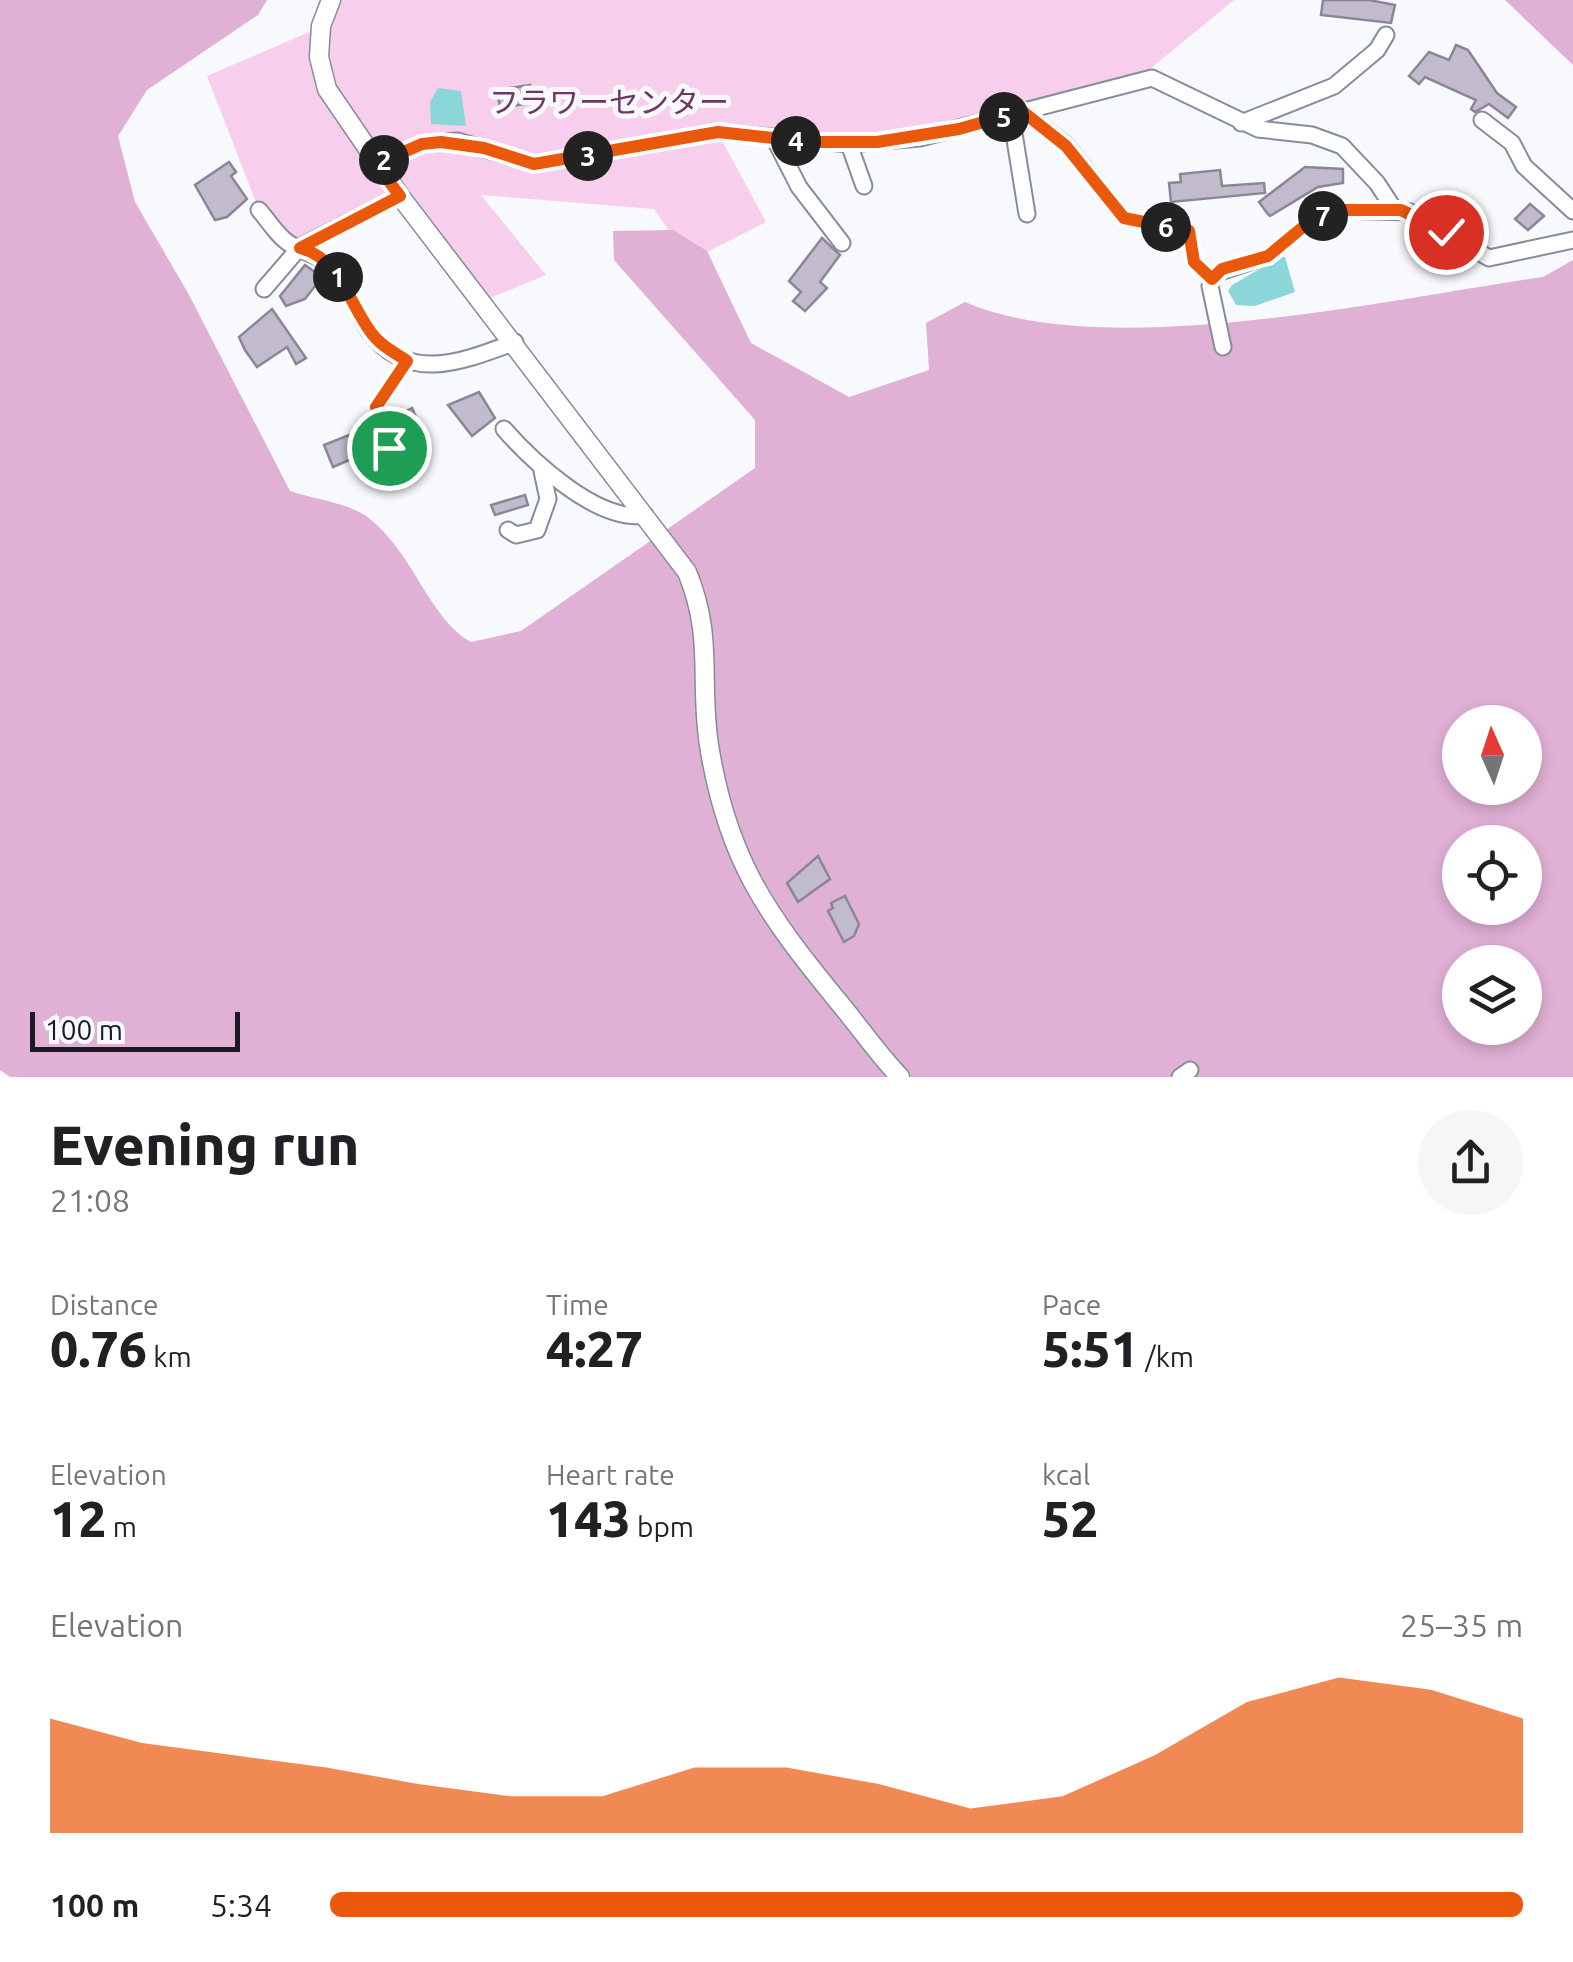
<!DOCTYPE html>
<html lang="en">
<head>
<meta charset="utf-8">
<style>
	body { margin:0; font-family:Ubuntu,"Noto Sans JP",sans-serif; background:#f6f6f6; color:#202124; height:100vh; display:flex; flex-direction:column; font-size:38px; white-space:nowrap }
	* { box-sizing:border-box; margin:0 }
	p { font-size:32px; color:#757577 }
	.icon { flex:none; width:55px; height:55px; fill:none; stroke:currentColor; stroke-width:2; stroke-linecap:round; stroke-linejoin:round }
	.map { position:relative; height:1077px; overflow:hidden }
	.side { display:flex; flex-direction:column; background:#fff; flex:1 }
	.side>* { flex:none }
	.needle { width:65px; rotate:357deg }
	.tools { position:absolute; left:1442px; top:705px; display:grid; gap:20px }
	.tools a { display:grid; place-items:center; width:100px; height:100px; border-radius:50%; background:#fff; box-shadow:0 5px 15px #0003; font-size:50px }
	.scale { position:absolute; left:30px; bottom:25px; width:210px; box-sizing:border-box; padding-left:10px; border:5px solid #181b21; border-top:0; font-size:28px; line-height:35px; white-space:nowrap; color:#181b21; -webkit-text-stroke:8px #f8f9fd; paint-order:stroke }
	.pin { position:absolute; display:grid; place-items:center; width:85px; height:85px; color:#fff; margin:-42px; border:5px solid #fff; border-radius:50%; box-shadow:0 2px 10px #0007 }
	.km { position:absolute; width:50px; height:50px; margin:-25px; border-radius:50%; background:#222; color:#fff; font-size:28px; line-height:50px; text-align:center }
	.round { display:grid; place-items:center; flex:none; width:105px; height:105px; border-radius:52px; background:#f6f6f6 }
	.head { display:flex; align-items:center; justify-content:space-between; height:170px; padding:0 50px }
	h1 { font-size:55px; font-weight:800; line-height:75px }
	.stats { display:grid; grid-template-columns:repeat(3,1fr); gap:15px; height:170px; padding:10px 50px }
	.stats div { display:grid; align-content:center }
	.stats b { font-size:50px; font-weight:800 }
	.stats small { font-size:28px; font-weight:400 }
	.stats p { font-size:28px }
	.chart { height:280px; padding:20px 50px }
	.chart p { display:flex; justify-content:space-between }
	.chart svg { width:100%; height:180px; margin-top:10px; fill:#ea580c; opacity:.7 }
	ul { padding:0 50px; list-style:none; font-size:32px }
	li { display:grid; grid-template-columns:160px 120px 1fr; align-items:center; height:75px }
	li i { height:25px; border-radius:12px; background:#ea580c }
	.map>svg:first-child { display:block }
	.green { fill:#f8ceed }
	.forest { fill:#e1b0d5; fill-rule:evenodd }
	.water { fill:#8bd6d9 }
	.building { fill:#c1bbcd; stroke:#8b8696; stroke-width:2.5 }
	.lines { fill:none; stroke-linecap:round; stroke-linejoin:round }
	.minor-casing { stroke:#858c9c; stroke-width:19 }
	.tertiary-casing { stroke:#858c9c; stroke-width:21 }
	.minor { stroke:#fff; stroke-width:15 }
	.tertiary { stroke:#fff; stroke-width:18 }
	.route-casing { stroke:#fff; stroke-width:20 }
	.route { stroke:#ea580c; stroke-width:12 }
	.labels { text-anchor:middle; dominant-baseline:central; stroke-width:10; stroke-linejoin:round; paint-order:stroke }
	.park-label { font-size:30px; fill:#6f3564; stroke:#f8f9fd }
</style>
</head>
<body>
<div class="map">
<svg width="1573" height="1077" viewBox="0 0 1573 1077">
	<rect width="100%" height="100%" fill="#f8f9fd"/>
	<path class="green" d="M331,0H1234L1139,78L877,142L718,133L766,222L690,261L654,209L481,195L546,275L483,301L400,196L300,247L259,210L207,76L321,27Z"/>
	<g class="forest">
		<path d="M0,0H267L258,15L147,90L118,136L135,202L188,293L290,491C313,499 351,503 370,519C414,554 430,620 471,642L521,631L755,468V420L614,260L613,231L673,230L707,251L751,343L849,397L929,370L926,323L965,302C1106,363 1388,299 1543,277L1573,260V1077H10L0,1070ZM1460,722H1525V788H1460ZM1460,842H1525V908H1460ZM1460,962H1525V1028H1460Z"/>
		<path d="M1505,0H1573V65Z"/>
	</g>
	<g class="water">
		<path d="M438,88L461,91L466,126L431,124L430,102Z"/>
		<path d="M1280,257H1285L1295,292L1255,306L1236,305L1228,291L1232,285Z"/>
	</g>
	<g class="building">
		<path d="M1323,0H1369L1395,5L1391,23L1321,15Z"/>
		<path d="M1456,45L1468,50L1497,93L1516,107L1508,118L1489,104L1475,112L1471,109L1476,100L1425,77L1419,84L1409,76L1429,52L1449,60Z"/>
		<path d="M530,85V91H542L543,101L500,108L497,90Z"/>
		<path d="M229,162L236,172L231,176L247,199L227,217L215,220L195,185Z"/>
		<path d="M1305,167L1343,169V183L1318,187L1270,216L1267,213L1259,202Z"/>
		<path d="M1220,170L1222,186L1264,183L1265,193L1171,202L1169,183L1181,182L1180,174Z"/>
		<path d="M1530,204L1544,216L1528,230L1515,219Z"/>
		<path d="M822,238L840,255L820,282L827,288L805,311L793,301L801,292L789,281Z"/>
		<path d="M305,265L322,277L305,299L286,306L280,296Z"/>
		<path d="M272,309L306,358L296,364L287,347L257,367L245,350L239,337Z"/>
		<path d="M479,392L495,418L472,436L448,405Z"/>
		<path d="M412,408L418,422L397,433L391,419Z"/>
		<path d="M354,433L363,454L333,467L324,445Z"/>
		<path d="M525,495L528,505L495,515L491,505Z"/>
		<path d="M818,856L830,879L798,902L787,883Z"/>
		<path d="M845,896L859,924L854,936L844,942L828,911L833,908L831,903Z"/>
	</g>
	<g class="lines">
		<g class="minor-casing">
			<g id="minor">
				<path d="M1022,111L1066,145L1124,218L1189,231L1194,262L1212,279"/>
				<path d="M1011,115L1027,214"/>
				<path d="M1482,120L1512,143L1524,166L1573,211"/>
				<path d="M1241,123L1334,86L1377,50L1386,35"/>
				<path d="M774,138L799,187L842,243"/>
				<path d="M849,144L864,186"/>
				<path d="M376,164L422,144L441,142L458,141L534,164L718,132L849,144L920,138L1152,78L1258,129L1312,135L1342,146L1377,183L1394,209"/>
				<path d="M259,210C268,220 278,237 290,244C307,255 319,253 334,271C349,289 356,312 369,331C408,385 464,361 515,342"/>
				<path d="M264,289L300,247L400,196"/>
				<path d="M1223,347L1210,286L1214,274L1268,256L1303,227L1339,210L1410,212L1489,258L1573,240"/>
				<path d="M504,429C532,461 598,523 645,515"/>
				<path d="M368,465L388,455L376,407L407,361"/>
				<path d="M508,530L516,535L537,530L548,499L542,471"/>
				<path d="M1180,1077L1190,1070"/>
			</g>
		</g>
		<g class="tertiary-casing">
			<path id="tertiary" d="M331,0L321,26L319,57L327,89L400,196L687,572C714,637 699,680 709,745C727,859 766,913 837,1000C858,1025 877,1053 900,1077"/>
		</g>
		<use href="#minor" class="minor"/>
		<use href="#tertiary" class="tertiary"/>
	</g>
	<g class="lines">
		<g class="route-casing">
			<path id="route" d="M389,448L376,407L407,361C394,352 379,345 370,331C349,302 338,257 300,248L400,196L376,164L422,144L441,142L484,148L534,164L718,132L809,142H877L959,129L1022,111L1066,146L1124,218L1189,231L1194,262L1212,279L1222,269L1268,256L1303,227L1339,210H1401L1446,232"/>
		</g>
		<use href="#route" class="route"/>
	</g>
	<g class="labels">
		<g class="park-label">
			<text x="609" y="102">フラワーセンター</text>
		</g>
	</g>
</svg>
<div class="tools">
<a><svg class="needle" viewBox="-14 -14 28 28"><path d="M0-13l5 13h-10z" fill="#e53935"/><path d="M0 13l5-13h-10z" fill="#757577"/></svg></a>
<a><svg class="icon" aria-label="locate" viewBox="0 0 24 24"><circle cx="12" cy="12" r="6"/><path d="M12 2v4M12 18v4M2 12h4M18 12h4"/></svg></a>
<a><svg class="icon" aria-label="layers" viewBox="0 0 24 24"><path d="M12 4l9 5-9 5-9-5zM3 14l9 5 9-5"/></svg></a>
</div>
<div class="scale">100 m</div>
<div class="pin" style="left:389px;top:448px;background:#1e9e55"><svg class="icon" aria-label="arrive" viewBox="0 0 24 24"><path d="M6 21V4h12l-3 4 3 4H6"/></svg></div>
<div class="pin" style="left:1446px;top:232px;background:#d93025"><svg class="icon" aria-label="check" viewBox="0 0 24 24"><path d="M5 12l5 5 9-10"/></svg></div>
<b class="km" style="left:338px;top:277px">1</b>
<b class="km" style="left:384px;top:160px">2</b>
<b class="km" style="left:588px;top:156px">3</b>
<b class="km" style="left:796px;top:141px">4</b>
<b class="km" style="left:1004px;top:117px">5</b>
<b class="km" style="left:1166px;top:227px">6</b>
<b class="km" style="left:1323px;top:216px">7</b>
</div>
<section class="side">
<div class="head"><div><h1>Evening run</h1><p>21:08</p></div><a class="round"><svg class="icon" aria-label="share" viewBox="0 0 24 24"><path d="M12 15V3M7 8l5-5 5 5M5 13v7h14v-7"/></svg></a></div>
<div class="stats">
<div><p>Distance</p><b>0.76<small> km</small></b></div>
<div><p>Time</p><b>4:27</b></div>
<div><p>Pace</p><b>5:51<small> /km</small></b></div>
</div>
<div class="stats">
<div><p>Elevation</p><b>12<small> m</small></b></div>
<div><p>Heart rate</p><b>143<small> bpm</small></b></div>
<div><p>kcal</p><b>52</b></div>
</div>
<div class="chart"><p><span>Elevation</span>25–35 m</p>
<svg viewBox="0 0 160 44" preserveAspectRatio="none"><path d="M0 44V16L10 22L20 25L30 28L40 32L50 35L60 35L70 28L80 28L90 32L100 38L110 35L120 25L130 12L140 6L150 9L160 16V44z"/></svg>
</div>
<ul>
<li><b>100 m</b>5:34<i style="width:100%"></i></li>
</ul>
</section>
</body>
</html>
